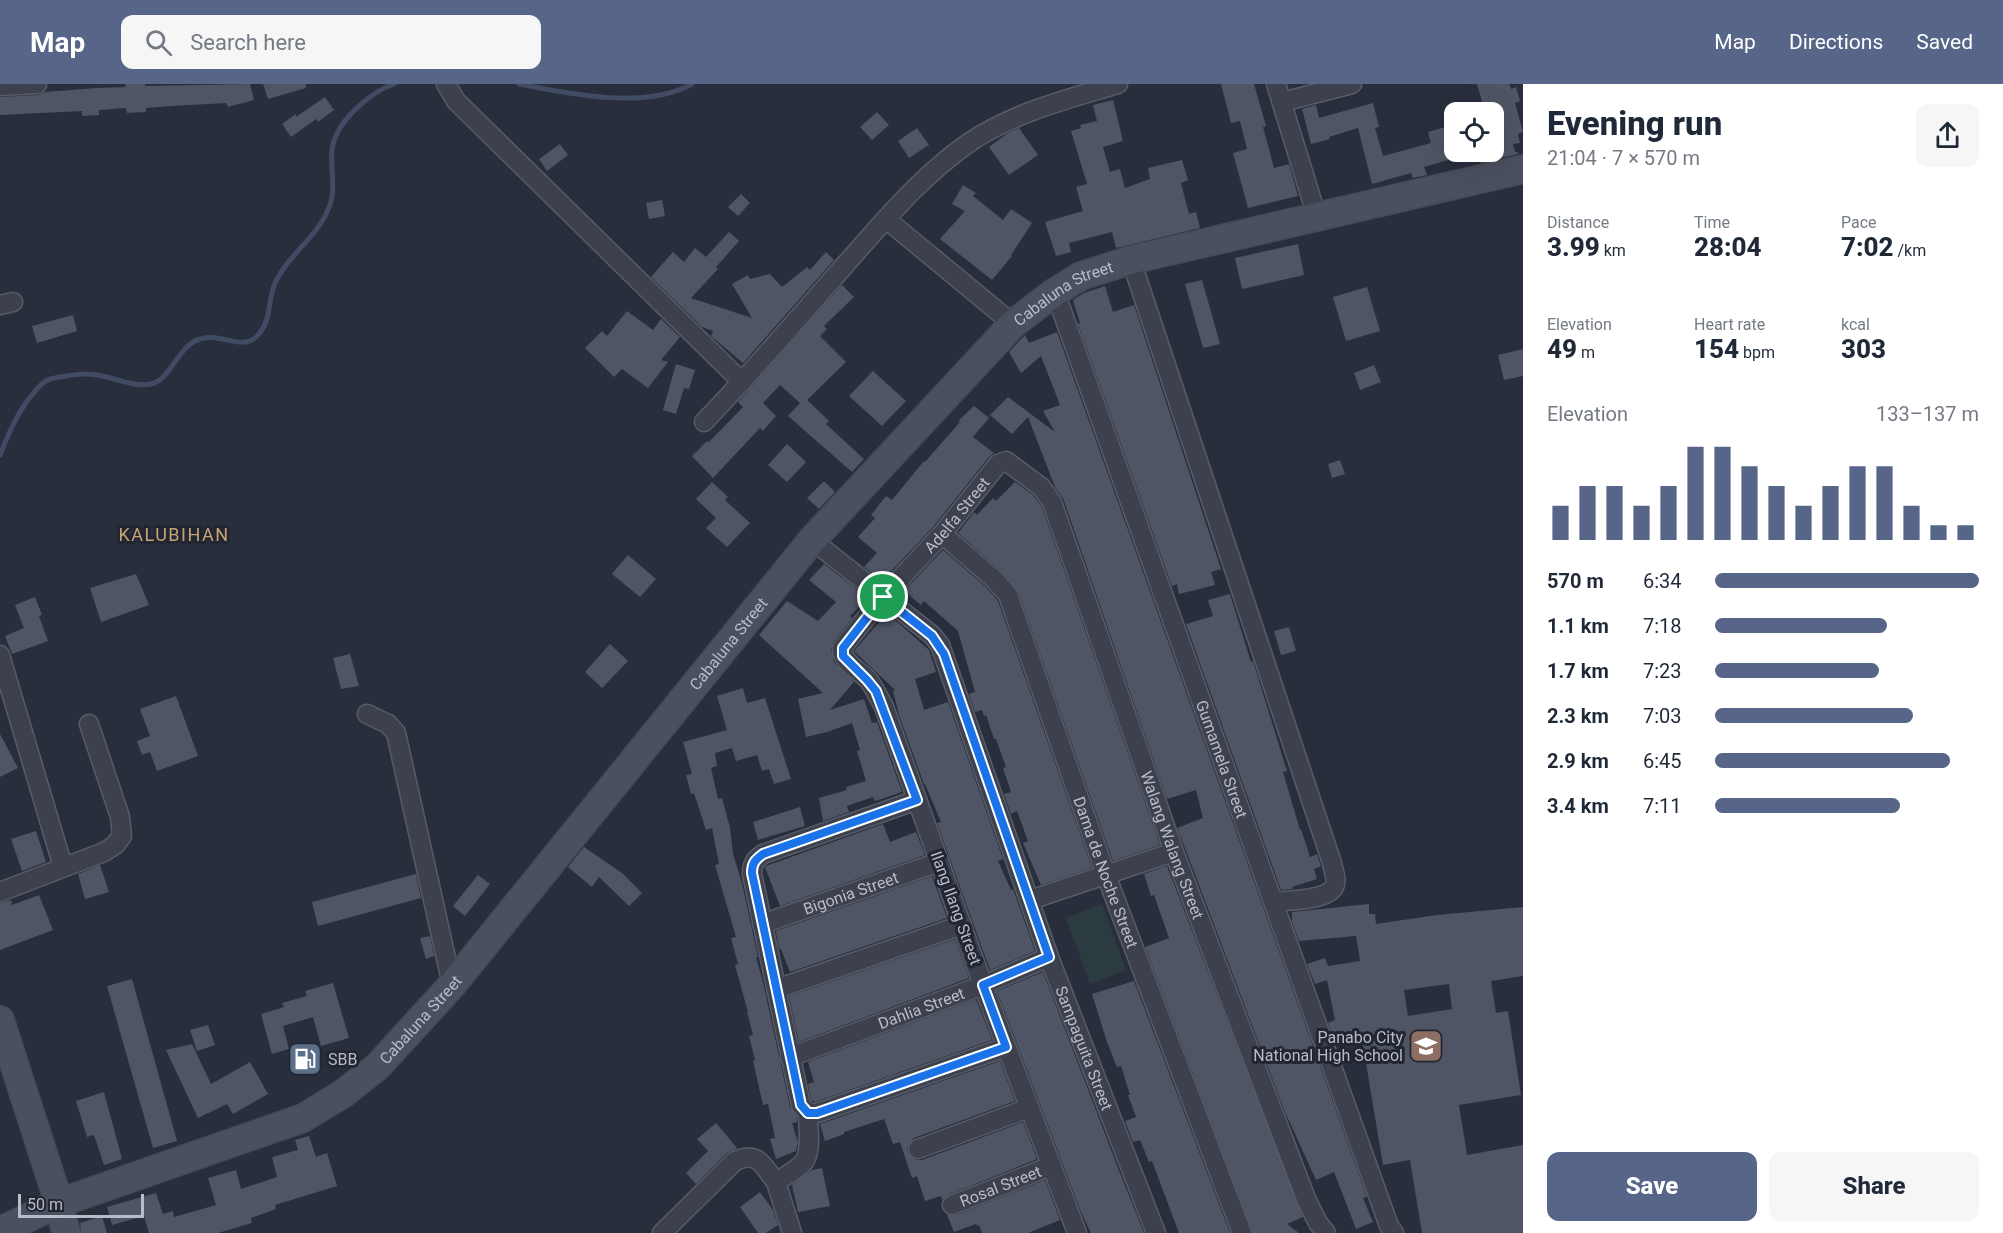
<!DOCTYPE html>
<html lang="en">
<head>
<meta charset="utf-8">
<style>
	body { margin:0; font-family:Roboto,sans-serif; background:#f6f6f7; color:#1f2937; height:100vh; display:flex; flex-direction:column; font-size:22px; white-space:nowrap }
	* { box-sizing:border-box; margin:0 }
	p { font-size:20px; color:#747a83 }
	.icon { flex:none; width:33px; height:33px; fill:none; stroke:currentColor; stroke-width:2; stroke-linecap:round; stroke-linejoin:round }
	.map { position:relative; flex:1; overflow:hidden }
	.details { display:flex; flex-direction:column; background:#fff; width:480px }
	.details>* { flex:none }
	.fabs { position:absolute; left:1444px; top:18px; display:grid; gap:12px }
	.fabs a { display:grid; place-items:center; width:60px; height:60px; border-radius:12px; background:#fff; box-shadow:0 6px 24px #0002; font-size:30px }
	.scale { position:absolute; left:18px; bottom:15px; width:126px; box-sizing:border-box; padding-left:6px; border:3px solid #b8bcc8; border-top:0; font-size:16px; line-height:21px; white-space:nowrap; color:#b8bcc8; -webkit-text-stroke:4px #212632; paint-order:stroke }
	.pin { position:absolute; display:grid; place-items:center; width:51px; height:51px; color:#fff; margin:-26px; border:3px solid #fff; border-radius:50%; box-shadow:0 2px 6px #0007 }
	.round { display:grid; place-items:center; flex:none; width:63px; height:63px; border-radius:12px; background:#f6f6f7 }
	.head { display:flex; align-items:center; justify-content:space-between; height:102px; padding:0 24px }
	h1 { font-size:33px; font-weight:800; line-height:45px }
	.figures { display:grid; grid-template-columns:repeat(3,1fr); gap:9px; height:102px; padding:6px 24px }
	.figures div { display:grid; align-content:center }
	.figures b { font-size:26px; font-weight:800 }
	.figures small { font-size:16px; font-weight:400 }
	.figures p { font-size:16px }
	.chart { height:168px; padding:12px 24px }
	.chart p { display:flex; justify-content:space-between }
	.chart svg { width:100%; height:108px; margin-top:6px; stroke:#566588; stroke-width:6 }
	.button { display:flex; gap:12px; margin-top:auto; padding:12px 24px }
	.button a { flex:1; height:69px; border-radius:12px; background:#566588; color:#fff; font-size:24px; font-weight:800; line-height:69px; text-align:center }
	.button a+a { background:#f6f6f7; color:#1f2937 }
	ul { padding:0 24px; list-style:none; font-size:20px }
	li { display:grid; grid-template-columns:96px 72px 1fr; align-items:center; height:45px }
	li i { height:15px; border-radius:8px; background:#566588 }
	header { display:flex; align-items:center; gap:36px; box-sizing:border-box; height:84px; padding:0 30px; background:#566588; color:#fff }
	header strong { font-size:28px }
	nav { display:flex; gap:33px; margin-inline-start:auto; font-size:21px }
	.search { width:420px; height:54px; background:#f6f6f7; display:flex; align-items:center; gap:15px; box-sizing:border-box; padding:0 21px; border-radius:12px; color:#747a83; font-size:22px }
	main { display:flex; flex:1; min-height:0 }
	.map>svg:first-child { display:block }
	.green { fill:#2b3b3f }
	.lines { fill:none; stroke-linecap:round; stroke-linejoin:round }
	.stream { stroke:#414b64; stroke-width:5 }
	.building { fill:#4f5565; fill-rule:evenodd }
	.street-casing { stroke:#575c68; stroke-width:21 }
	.secondary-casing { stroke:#454a56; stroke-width:30 }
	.street { stroke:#3c414d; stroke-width:18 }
	.secondary { stroke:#4b5060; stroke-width:27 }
	.route-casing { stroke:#fff; stroke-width:12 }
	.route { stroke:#1a73e8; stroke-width:8 }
	.labels { text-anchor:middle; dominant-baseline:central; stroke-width:6; stroke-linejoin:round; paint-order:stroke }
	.street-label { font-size:16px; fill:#b8bcc8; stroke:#212632 }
	.poi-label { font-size:16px; fill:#b8bcc8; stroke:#212632; text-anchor:end }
	.neighbourhood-label { font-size:18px; letter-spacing:1.5px; fill:#c8a473; stroke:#212632 }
</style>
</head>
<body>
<header>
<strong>Map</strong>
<div class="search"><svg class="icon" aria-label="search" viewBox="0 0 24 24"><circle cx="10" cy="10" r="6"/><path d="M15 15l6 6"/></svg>Search here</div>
<nav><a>Map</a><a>Directions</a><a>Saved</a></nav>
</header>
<main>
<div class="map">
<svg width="1523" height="1149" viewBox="0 0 1523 1149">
	<rect width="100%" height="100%" fill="#292e3d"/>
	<path class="green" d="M1102,820L1126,886L1090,900L1066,834Z"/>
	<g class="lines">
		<g class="stream">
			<path d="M519,0C569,10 645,26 692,0"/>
			<path d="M0,371C10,346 19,324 38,304C41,301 44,297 48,296C53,294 60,293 66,292C79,290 88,289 102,292C117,295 135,303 151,300C172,295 177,262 200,255C218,248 242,267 256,253C274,236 266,214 277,195C291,168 319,152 330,121C336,103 330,85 332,67C334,39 369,9 394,0"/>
		</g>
	</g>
	<g class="building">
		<path d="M125,0H145V2L250,0L254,16L228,23L226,19L172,22L146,24V28L127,29L126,24L99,26V31L82,32V27L0,31V13L38,11L45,8L97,4L126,3Z"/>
		<path d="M263,0H306V4L268,15Z"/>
		<path d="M1221,0H1254L1266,42L1263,43L1274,84L1289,80L1298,112L1248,124L1233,69L1247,65L1240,37L1231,39Z"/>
		<path d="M1477,0H1509L1511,5L1516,3L1520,17L1515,19L1523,48L1518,50L1520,59L1513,60L1515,68H1518V70L1481,79L1478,68H1494V25L1485,28Z"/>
		<path d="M325,13L334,26L318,38L316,35L291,53L282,40L296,30V33Z"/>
		<path d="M1113,16L1123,57L1103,63L1110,88L1120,85L1125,104L1150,95L1148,84L1182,76L1188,96L1181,99L1189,130L1196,128L1200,144L1116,164L1112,148L1069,159L1071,168L1056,172L1045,138L1083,127L1076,103L1087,100L1071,47L1081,44L1080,41L1097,37L1093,21Z"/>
		<path d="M1373,19L1379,43L1375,44L1383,72L1431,59L1428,48L1455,40V74L1424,83L1427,91L1413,94L1411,89L1372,100L1358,44L1329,53L1330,55L1311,60L1302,25L1316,21L1319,34Z"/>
		<path d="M877,28L889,41L872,56L860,43Z"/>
		<path d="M917,44L929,61L909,74L898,57Z"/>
		<path d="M1019,44L1038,71L1009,91L989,63L1008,49Z"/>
		<path d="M560,60L568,71L547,87L539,75Z"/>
		<path d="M963,101L976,109L973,112L1003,136L1011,125L1032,139L1011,171L1012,172L992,196L940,155L965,127L952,120Z"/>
		<path d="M741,110L750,119L738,132L728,123Z"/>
		<path d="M662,116L665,132L649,135L646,119Z"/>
		<path d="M729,148L739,157L716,183L718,185L691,214L752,234L732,200L748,191L750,195L770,190L782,203L807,183L810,186L826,168L834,176L743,279L711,252L713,247L702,243L651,193L673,168L684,178L695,164L706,173Z"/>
		<path d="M1298,160L1304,191L1242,205L1235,174Z"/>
		<path d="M1202,196L1220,260L1203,264L1185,200Z"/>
		<path d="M842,201L854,213L824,242L827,245L820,252L846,278L807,316L829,337L826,340L864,375L852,388L788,332L800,319L780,301L763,319L776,332L763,347L760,344L713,394L692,372L707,357L709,358L743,323L738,318Z"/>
		<path d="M1105,202L1113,228L1134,221L1221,485L1211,488L1215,501L1179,510L1177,500L1172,502L1078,240L1080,239L1073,216L1084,209Z"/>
		<path d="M1367,203L1380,247L1346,257L1333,213Z"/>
		<path d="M627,227L653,246L661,235L680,253L661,276L668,278L648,304L622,285L614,293L585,264L602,247L607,252Z"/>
		<path d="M73,231L77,247L37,259L32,242Z"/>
		<path d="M1057,248L1367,1113L1363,1114L1373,1138L1356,1145L1334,1088L1316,1096L1285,1028L1185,764L1177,744L1203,734L1196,706L1167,715L1063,414L1055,403L1028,333L1012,350L990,331L1008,313L1055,348L1043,327L1060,321L1041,272L1021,289L1009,268L1025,251L1029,259Z"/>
		<path d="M1523,265V292L1504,296L1498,271Z"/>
		<path d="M676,280L695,286L689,305L684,304L676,330L663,326Z"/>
		<path d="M1374,281L1381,298L1360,306L1354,289Z"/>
		<path d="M873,287L906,317L882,342L849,312Z"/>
		<path d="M974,322L989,334L973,353L994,369L989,373L933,443L882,497L864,483L877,469L858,453L875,434L871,431L886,412L892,416L924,377L925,378L960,338L958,337Z"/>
		<path d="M787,360L806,378L787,398L768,381Z"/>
		<path d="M1340,376L1345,390L1332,394L1328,380Z"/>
		<path d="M824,397L835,408L819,425L807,414Z"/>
		<path d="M712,398L728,413L725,416L750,439L727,463L706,444L716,434L696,415Z"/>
		<path d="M1015,398L1033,411L1042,423L1160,761L1113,777L1018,507L1001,487L958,449L974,428L977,431L993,414L996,417Z"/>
		<path d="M943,466L986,503L998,517L1092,784L1041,801L1023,759L1028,757L1017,727L1011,730L1004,710L1011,708L1003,684L1006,683L996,655H994L986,631L984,632L982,626L975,628L969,610L975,608L958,547L924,517L921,521L904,507Z"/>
		<path d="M628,471L656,495L640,513L612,490Z"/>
		<path d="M824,480L868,514L850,532L852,534L833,558L831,565L834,578L854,598L830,626L864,615L872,639L877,638L902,708L875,717L873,713L847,722L849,728L823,737L819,714L847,706L846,703L866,697L857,667L860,666L852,639L827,648L806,653L798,615L823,609L759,551L787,517L818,537L836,518L809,496Z"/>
		<path d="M136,490L149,521L101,538L90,504Z"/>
		<path d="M1230,510L1251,578L1253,577L1287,687L1283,688L1300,746L1301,745L1310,773L1317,770L1321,782L1314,785L1317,795L1292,803L1293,805L1281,806L1186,540L1213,532L1208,516Z"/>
		<path d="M35,513L42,531L39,532L48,557L12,570L5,552L24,544L15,521Z"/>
		<path d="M887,529L929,566L936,588L915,595L924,626L948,618L1003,775L998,777L1011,806L1013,805L1035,867L990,886L937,739L941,738L925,700H924L899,631L893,607L895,606L854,567Z"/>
		<path d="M1289,543L1296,567L1281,571L1274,547Z"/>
		<path d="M610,560L628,577L602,604L585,588Z"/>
		<path d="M350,570L359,602L341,605L333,574Z"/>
		<path d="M743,604L747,619L765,614L791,695L774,700L769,685L762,687L757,671L736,677L732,664L715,669L717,682L711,684L718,715L722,714L730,744L733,770L742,799L758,873H756L763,898L790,1023L797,1033V1038L792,1039L798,1058L796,1067L776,1075L770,1055L775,1054L768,1020L763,1021L753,977L755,976L749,952L753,951L747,928H748L735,881L738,880L731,854L736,853L715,781L719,780L712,744L706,746L694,709L691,710L686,691L692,690L683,658L727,646L717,612Z"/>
		<path d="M176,612L198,672L157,687L150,668L142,671L137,657L150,652L140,625Z"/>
		<path d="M0,650L18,684L0,693Z"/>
		<path d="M800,723L805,742L758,756L753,738Z"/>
		<path d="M883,740L890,758L916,748L925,771L780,822L765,783L766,782Z"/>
		<path d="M36,747L46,778L22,787L11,755Z"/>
		<path d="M584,763L622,789L642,809L629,822L599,793L592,803L568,783Z"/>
		<path d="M100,781L109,808L85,815L78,790Z"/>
		<path d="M1167,782L1303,1133L1287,1140L1299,1149H1253L1145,863L1169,854L1154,811L1151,812L1144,790Z"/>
		<path d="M416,790L421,814L318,842L312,818Z"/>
		<path d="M478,791L490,800L465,832L453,822Z"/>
		<path d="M932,792L947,834L790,888L781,865H779L776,847Z"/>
		<path d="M39,811L53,846L0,866V819L11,816L12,821Z"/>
		<path d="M1369,820V830H1375L1376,840L1437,831L1523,823V892L1491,897L1496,929L1508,927L1521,1011L1459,1021L1467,1071L1523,1061V1149H1422L1410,1076L1383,1081L1362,955L1336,961L1328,939L1335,936L1327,896L1315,900L1307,880L1325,874L1328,882L1360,877L1356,852L1299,857L1292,838V828ZM1449,900L1452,925L1408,932L1404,906Z"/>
		<path d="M430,852L434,872L426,875L420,854Z"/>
		<path d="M955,855L969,894L799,958L789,912Z"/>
		<path d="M1043,888L1120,1089L1144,1149H1091L1081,1128L997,907Z"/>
		<path d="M132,895L177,1057L153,1064L107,902Z"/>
		<path d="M1134,897L1230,1149H1179L1152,1077L1149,1078L1140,1056L1133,1058L1125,1037L1136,1033L1128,1011H1130L1121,982L1117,983L1107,958L1092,910Z"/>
		<path d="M333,899L349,954L321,962L313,933L283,942L289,965L272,970L261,930L284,923L282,919L307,912L305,907Z"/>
		<path d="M976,915L992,956L815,1018L811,1016L808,1000L814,998L808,978Z"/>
		<path d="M208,941L215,961L197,967L190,946Z"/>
		<path d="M192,960L211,1000L250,978L268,1010L233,1030L227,1020L198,1034L166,966Z"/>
		<path d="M314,964L318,980L296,986L292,970Z"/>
		<path d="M1000,977L1015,1017L914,1054L907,1063L908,1069L916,1076H922L1023,1038L1037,1075L948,1111L942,1116L941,1112L925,1117L917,1092L912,1094L900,1058L893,1060L884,1035L844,1048V1050L825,1057L820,1040Z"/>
		<path d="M104,1008L122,1075L104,1081L94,1051L87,1053L76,1017Z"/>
		<path d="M716,1039L737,1064L727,1069L696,1100L686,1089L708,1067L697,1055Z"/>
		<path d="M309,1052L316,1073L327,1069L337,1102L275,1121L276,1125L251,1134L252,1139L218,1149H149L144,1132L112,1141L107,1123L156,1109L163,1130L173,1127L174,1133L216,1121L208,1094L236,1086L241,1105L277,1093L272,1073L298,1066L295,1056Z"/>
		<path d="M822,1084L830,1122L798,1128L792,1101L812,1086Z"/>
		<path d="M1045,1096L1060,1136L1028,1149H982L979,1141L977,1142L976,1140L954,1148L947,1131H956Z"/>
		<path d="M760,1108L773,1126L778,1141L766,1149H758L740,1123Z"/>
		<path d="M102,1132L107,1149H81L80,1139Z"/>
	</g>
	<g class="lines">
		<g class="street-casing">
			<g id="street">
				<path d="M446,0L456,17L742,298"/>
				<path d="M1276,0L1317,133"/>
				<path d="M0,2L37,0"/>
				<path d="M1282,18L1352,0"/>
				<path d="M886,135L1013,240"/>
				<path d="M1131,176L1332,779C1333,786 1338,796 1334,803C1326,817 1288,816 1273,818"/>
				<path id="s1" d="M1055,208L1389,1142L1394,1149"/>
				<path d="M0,221L13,218"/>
				<path d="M704,338C752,288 798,235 844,182C883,138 922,91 970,58C1015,28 1068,15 1118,0"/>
				<path id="s2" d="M942,450L994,495L1008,511L1106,791L1242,1149"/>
				<path id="s3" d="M812,456L932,551L940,561L1049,873L1156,1149"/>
				<path d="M0,571L63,783"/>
				<path d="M367,630L388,640L396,649L452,901"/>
				<path d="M917,716L763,770C755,776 752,779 752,790L801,1021L808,1029H817L1006,963"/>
				<path d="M0,808L104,768L115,761L122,752L120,733L89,640"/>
				<path d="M1030,816L1174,768"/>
				<path id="s4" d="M762,840L939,778"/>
				<path d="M776,905L962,841"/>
				<path id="s5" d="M790,973L983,901L1049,873"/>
				<path d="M918,1065L1029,1024"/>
				<path d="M776,1098L792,1149"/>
				<path id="s6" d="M952,1121L1051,1082"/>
				<path d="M662,1149L735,1077C758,1066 763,1082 776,1098C785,1092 797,1086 804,1078C812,1066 808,1043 808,1029"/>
				<path id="s7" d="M1077,1149L983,901L884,623C879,614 875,605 869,597C861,587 841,578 842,564L883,513L942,450L998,380L1006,377L1041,403L1052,418L1174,768L1307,1117L1318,1139L1326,1149"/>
			</g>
		</g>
		<g class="secondary-casing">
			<g id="secondary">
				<path d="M0,936L59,1119L66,1149"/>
				<path id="s8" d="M0,1147L59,1119L303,1034L344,1009L378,982L452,901L812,456L1013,240L1055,208L1081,192L1131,176L1523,85"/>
			</g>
		</g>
		<use href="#street" class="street"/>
		<use href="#secondary" class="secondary"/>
	</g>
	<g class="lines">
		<g class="route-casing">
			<path id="route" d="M883,513L932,552L944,570L1049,873L983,901L1006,963L817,1029H808L801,1021L752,789C752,779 755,776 763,770L917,716L876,607L867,596L843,572V564Z"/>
		</g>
		<use href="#route" class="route"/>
	</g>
	<defs>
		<g id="school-square" transform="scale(1.725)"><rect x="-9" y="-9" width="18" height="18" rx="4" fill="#8d6e63" stroke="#212632"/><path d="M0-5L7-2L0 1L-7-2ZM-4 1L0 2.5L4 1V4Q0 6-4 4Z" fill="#fff"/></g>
		<g id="fuel-square" transform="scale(1.725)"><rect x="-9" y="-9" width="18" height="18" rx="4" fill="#5c6f8a" stroke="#212632"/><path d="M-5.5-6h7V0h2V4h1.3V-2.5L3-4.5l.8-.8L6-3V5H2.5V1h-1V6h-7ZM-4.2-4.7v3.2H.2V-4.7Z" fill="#fff"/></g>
	</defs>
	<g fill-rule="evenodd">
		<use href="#school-square" x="1426" y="962"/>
		<use href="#fuel-square" x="305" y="975"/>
	</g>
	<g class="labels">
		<g class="street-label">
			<text stroke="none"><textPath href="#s8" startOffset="1452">Cabaluna Street</textPath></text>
			<text stroke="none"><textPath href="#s7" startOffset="810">Adelfa Street</textPath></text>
			<text stroke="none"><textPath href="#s8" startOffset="964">Cabaluna Street</textPath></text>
			<text stroke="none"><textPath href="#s1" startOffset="496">Gumamela Street</textPath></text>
			<text stroke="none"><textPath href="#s7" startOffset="1310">Walang Walang Street</textPath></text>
			<text stroke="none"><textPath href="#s2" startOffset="384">Dama de Noche Street</textPath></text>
			<text stroke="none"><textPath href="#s4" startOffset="94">Bigonia Street</textPath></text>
			<text transform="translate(956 824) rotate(70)">Ilang Ilang Street</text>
			<text stroke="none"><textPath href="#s5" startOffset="140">Dahlia Street</textPath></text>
			<text stroke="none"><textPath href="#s8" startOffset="478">Cabaluna Street</textPath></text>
			<text stroke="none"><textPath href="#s3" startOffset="594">Sampaguita Street</textPath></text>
			<text stroke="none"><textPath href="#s6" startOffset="52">Rosal Street</textPath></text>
		</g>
		<g class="poi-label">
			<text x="1403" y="953">Panabo City<tspan x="1403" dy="18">National High School</tspan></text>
			<text x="328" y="975" text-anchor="start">SBB</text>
		</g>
		<g class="neighbourhood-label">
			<text x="174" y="450">KALUBIHAN</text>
		</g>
	</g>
</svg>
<div class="fabs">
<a><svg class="icon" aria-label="locate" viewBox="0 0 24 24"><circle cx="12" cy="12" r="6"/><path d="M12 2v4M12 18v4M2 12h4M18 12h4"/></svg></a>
</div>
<div class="scale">50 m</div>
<div class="pin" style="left:883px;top:513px;background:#1e9e55"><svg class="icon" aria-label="arrive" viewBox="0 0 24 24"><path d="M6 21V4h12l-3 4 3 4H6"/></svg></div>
</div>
<section class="details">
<div class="head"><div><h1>Evening run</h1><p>21:04 · 7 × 570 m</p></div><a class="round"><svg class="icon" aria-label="share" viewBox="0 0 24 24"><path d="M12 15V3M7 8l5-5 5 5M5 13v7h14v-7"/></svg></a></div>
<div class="figures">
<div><p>Distance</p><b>3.99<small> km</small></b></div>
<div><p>Time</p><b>28:04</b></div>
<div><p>Pace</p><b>7:02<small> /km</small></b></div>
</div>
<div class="figures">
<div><p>Elevation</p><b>49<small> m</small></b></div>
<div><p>Heart rate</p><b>154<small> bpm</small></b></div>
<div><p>kcal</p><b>303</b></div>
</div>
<div class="chart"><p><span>Elevation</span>133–137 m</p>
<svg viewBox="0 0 160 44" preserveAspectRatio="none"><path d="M5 44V30M15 44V22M25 44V22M35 44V30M45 44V22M55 44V6M65 44V6M75 44V14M85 44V22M95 44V30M105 44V22M115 44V14M125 44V14M135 44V30M145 44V38M155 44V38"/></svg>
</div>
<ul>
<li><b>570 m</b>6:34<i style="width:100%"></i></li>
<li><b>1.1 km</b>7:18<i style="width:65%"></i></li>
<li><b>1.7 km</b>7:23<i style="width:62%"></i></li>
<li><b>2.3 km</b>7:03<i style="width:75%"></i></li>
<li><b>2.9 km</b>6:45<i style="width:89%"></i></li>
<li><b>3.4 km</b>7:11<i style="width:70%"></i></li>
</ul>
<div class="button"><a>Save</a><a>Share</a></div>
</section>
</main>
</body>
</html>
